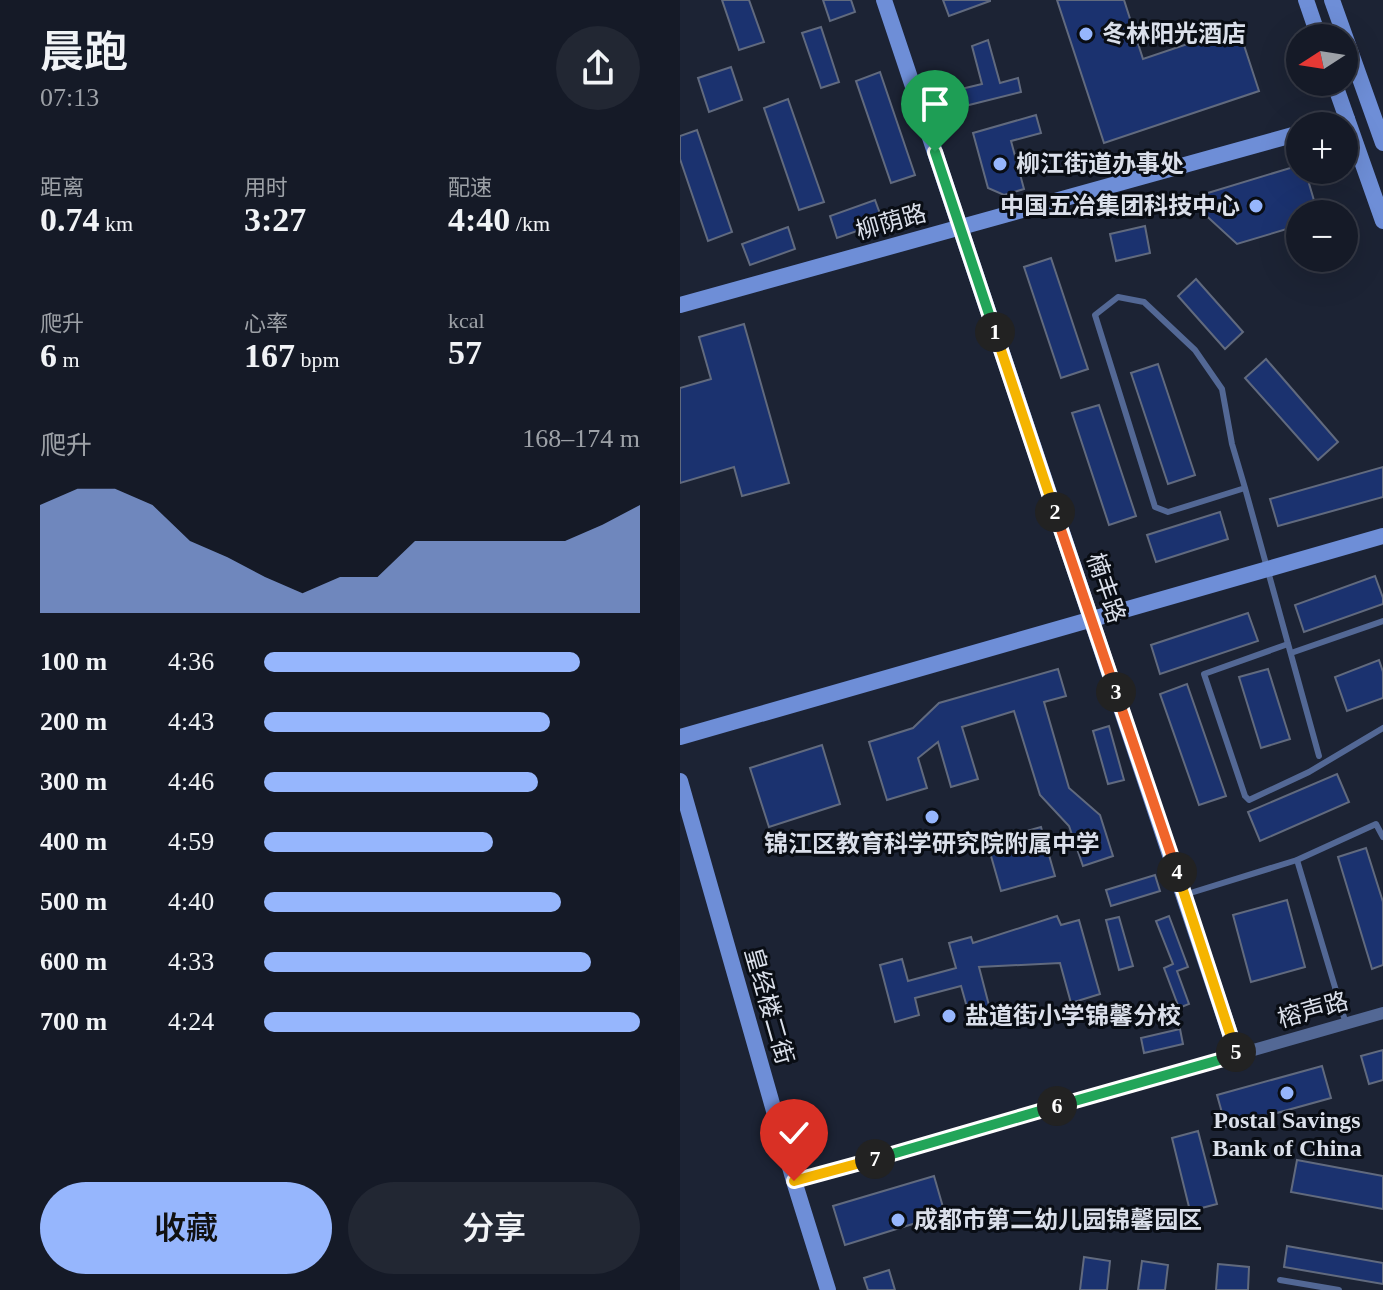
<!DOCTYPE html>
<html lang="zh">
<head>
<meta charset="utf-8">
<style>
	body { margin:0; font-family:"Times New Roman","Noto Sans SC",serif; background:#222733; color:#f1f3f6; height:100vh; display:flex; flex-direction:column; font-size:30px; white-space:nowrap }
	* { box-sizing:border-box; margin:0 }
	p { font-size:26px; color:#9da1a7 }
	.icon { flex:none; width:44px; height:44px; fill:none; stroke:currentColor; stroke-width:2; stroke-linecap:round; stroke-linejoin:round }
	.map { position:relative; flex:1; overflow:hidden }
	.details { display:flex; flex-direction:column; background:#151a27; width:680px }
	.details>* { flex:none }
	.needle { width:52px; rotate:258deg }
	.tools { position:absolute; left:606px; top:24px; display:grid; gap:16px }
	.tools a { display:grid; place-items:center; width:72px; height:72px; border-radius:50%; background:#151a27; box-shadow:0 8px 32px #0002,0 0 0 2px #343844; font-size:40px }
	.pin { position:absolute; display:grid; place-items:center; width:68px; height:68px; color:#fff; margin:-82px -34px; border-radius:50% 50% 50% 0; rotate:-45deg; box-shadow:0 0 8px #0007 }
	.pin .icon { rotate:45deg }
	.km { position:absolute; width:40px; height:40px; margin:-20px; border-radius:50%; background:#222; color:#fff; font-size:22px; line-height:40px; text-align:center }
	.round { display:grid; place-items:center; flex:none; width:84px; height:84px; border-radius:42px; background:#222733 }
	.overview { display:flex; align-items:center; justify-content:space-between; height:136px; padding:0 40px }
	h1 { font-size:44px; font-weight:600; line-height:60px }
	.stats { display:grid; grid-template-columns:repeat(3,1fr); gap:12px; height:136px; padding:8px 40px }
	.stats div { display:grid; align-content:center }
	.stats b { font-size:34px; font-weight:600 }
	.stats small { font-size:22px; font-weight:400 }
	.stats p { font-size:22px }
	.chart { height:224px; padding:16px 40px }
	.chart p { display:flex; justify-content:space-between }
	.chart svg { width:100%; height:144px; margin-top:8px; fill:#96b6fd; opacity:.7 }
	.button { display:flex; gap:16px; margin-top:auto; padding:16px 40px }
	.button a { flex:1; height:92px; border-radius:48px; background:#96b6fd; color:#111; font-size:32px; font-weight:600; line-height:92px; text-align:center }
	.button a+a { background:#222733; color:#f1f3f6 }
	ul { padding:0 40px; list-style:none; font-size:26px }
	li { display:grid; grid-template-columns:128px 96px 1fr; align-items:center; height:60px }
	li i { height:20px; border-radius:10px; background:#96b6fd }
	main { display:flex; flex:1; min-height:0 }
	.map>svg:first-child { display:block }
	.building { fill:#1b326f; stroke:#616a7e; stroke-width:2 }
	.lines { fill:none; stroke-linecap:round; stroke-linejoin:round }
	.lane { stroke:#536895; stroke-width:6 }
	.street { stroke:#536895; stroke-width:12 }
	.secondary { stroke:#6e8ed7; stroke-width:16 }
	.split-1-casing { stroke:#fff; stroke-width:16 }
	.split-2-casing { stroke:#fff; stroke-width:16 }
	.split-3-casing { stroke:#fff; stroke-width:16 }
	.split-4-casing { stroke:#fff; stroke-width:16 }
	.split-5-casing { stroke:#fff; stroke-width:16 }
	.split-6-casing { stroke:#fff; stroke-width:16 }
	.split-7-casing { stroke:#fff; stroke-width:16 }
	.split-8-casing { stroke:#fff; stroke-width:16 }
	.split-1 { stroke:#22a559; stroke-width:10 }
	.split-2 { stroke:#f5b400; stroke-width:10 }
	.split-3 { stroke:#f0652b; stroke-width:10 }
	.split-4 { stroke:#f0652b; stroke-width:10 }
	.split-5 { stroke:#f5b400; stroke-width:10 }
	.split-6 { stroke:#22a559; stroke-width:10 }
	.split-7 { stroke:#22a559; stroke-width:10 }
	.split-8 { stroke:#f5b400; stroke-width:10 }
	.poi-dot { fill:#96b6fd; stroke:#090d14; stroke-width:3 }
	.labels { text-anchor:middle; dominant-baseline:central; stroke-width:6; stroke-linejoin:round; paint-order:stroke }
	.poi-label { font-size:24px; font-weight:bold; fill:#dadfea; stroke:#090d14; text-anchor:start }
	.street-label { font-size:24px; fill:#dadfea; stroke:#090d14 }
</style>
</head>
<body>
<main>
<section class="details">
<div class="overview"><div><h1>晨跑</h1><p>07:13</p></div><a class="round"><svg class="icon" aria-label="share" viewBox="0 0 24 24"><path d="M12 15V3M7 8l5-5 5 5M5 13v7h14v-7"/></svg></a></div>
<div class="stats">
<div><p>距离</p><b>0.74<small> km</small></b></div>
<div><p>用时</p><b>3:27</b></div>
<div><p>配速</p><b>4:40<small> /km</small></b></div>
</div>
<div class="stats">
<div><p>爬升</p><b>6<small> m</small></b></div>
<div><p>心率</p><b>167<small> bpm</small></b></div>
<div><p>kcal</p><b>57</b></div>
</div>
<div class="chart"><p><span>爬升</span>168–174 m</p>
<svg viewBox="0 0 160 44" preserveAspectRatio="none"><path d="M0 44V11L10 6L20 6L30 11L40 22L50 27L60 33L70 38L80 33L90 33L100 22L110 22L120 22L130 22L140 22L150 17L160 11V44z"/></svg>
</div>
<ul>
<li><b>100 m</b>4:36<i style="width:84%"></i></li>
<li><b>200 m</b>4:43<i style="width:76%"></i></li>
<li><b>300 m</b>4:46<i style="width:73%"></i></li>
<li><b>400 m</b>4:59<i style="width:61%"></i></li>
<li><b>500 m</b>4:40<i style="width:79%"></i></li>
<li><b>600 m</b>4:33<i style="width:87%"></i></li>
<li><b>700 m</b>4:24<i style="width:100%"></i></li>
</ul>
<div class="button"><a>收藏</a><a>分享</a></div>
</section>
<div class="map">
<svg width="703" height="1290" viewBox="0 0 703 1290">
	<rect width="100%" height="100%" fill="#1c2334"/>
	<g class="building">
		<path d="M42,0H69L84,42L59,50Z"/>
		<path d="M143,0H171L175,12L150,21Z"/>
		<path d="M263,0H310V1L269,16Z"/>
		<path d="M377,0H444L463,59L558,27L579,91L424,143Z"/>
		<path d="M141,27L159,82L141,88L122,33Z"/>
		<path d="M308,40L320,83L338,78L341,92L285,106L281,89L302,84L292,46Z"/>
		<path d="M51,67L62,100L29,112L18,78Z"/>
		<path d="M200,72L235,175L211,183L176,81Z"/>
		<path d="M108,99L144,202L119,210L84,108Z"/>
		<path d="M356,115L361,133L331,141L344,189L324,195L308,188L293,133Z"/>
		<path d="M17,130L52,232L28,241L0,159V136Z"/>
		<path d="M620,165V170H625L638,214H620V225L557,244L508,199Z"/>
		<path d="M195,200L203,222L157,238L150,216Z"/>
		<path d="M465,226L470,253L436,261L430,234Z"/>
		<path d="M108,227L115,249L70,265L62,244Z"/>
		<path d="M371,258L408,369L381,378L344,267Z"/>
		<path d="M516,279L563,332L545,349L498,296Z"/>
		<path d="M64,324L109,483L62,496L54,467L0,483V388L31,379L19,337Z"/>
		<path d="M586,359L658,442L638,460L565,378Z"/>
		<path d="M478,364L515,475L488,484L451,373Z"/>
		<path d="M419,405L456,516L429,525L392,413Z"/>
		<path d="M703,467V497L598,526L590,499Z"/>
		<path d="M540,512L548,539L476,562L467,535Z"/>
		<path d="M695,576L703,598V604L624,632L615,605Z"/>
		<path d="M568,613L578,641L480,674L471,645Z"/>
		<path d="M699,660L703,672V698L667,711L655,677Z"/>
		<path d="M378,669L386,696L364,702L389,788L420,815L433,856L403,866L389,826L360,795L334,711L282,727L298,779L271,787L258,742L238,758L247,788L207,800L189,742L233,728L259,703Z"/>
		<path d="M588,669L610,739L581,748L559,677Z"/>
		<path d="M507,684L546,796L519,805L480,694Z"/>
		<path d="M429,726L444,780L428,784L413,731Z"/>
		<path d="M142,745L160,804L89,827L70,768Z"/>
		<path d="M657,774L669,802L580,841L568,812Z"/>
		<path d="M361,827L375,876L321,891L307,842Z"/>
		<path d="M686,848L703,902V965L692,969L658,857Z"/>
		<path d="M475,875L480,891L431,906L426,890Z"/>
		<path d="M607,900L625,967L571,982L553,915Z"/>
		<path d="M377,916L381,925L399,920L420,994L391,1003L380,963L299,967L311,1013L290,1018L281,986L235,998L239,1015L215,1022L200,965L222,959L228,981L276,968L269,943L291,937L293,943Z"/>
		<path d="M489,916L508,967L497,971L509,1004L499,1008L484,968L493,964L476,921Z"/>
		<path d="M439,917L453,966L439,970L426,920Z"/>
		<path d="M500,1029L503,1044L464,1053L461,1038Z"/>
		<path d="M703,1050V1080L689,1084L681,1056Z"/>
		<path d="M642,1066L651,1098L546,1127L537,1095Z"/>
		<path d="M518,1131L537,1204L510,1211L492,1138Z"/>
		<path d="M617,1160L703,1176V1209L611,1192Z"/>
		<path d="M254,1176L265,1214L165,1245L153,1206Z"/>
		<path d="M607,1246L703,1263V1284L604,1267Z"/>
		<path d="M404,1257L430,1261L427,1290H400Z"/>
		<path d="M462,1261L488,1265L485,1290H458Z"/>
		<path d="M538,1264L569,1267L568,1290H536Z"/>
		<path d="M209,1270L215,1290H188L184,1278Z"/>
	</g>
	<g class="lines">
		<g class="lane">
			<path d="M565,488L488,512L475,507L415,315L438,297L464,302L515,350L542,389L552,444L565,488L639,756"/>
			<path d="M608,644L524,674L565,796L569,800L629,772L703,728"/>
			<path d="M611,653L703,621"/>
			<path d="M617,860L666,1024"/>
			<path d="M504,895L617,860L696,824L703,837"/>
			<path d="M600,1280L659,1290"/>
		</g>
		<path class="street" d="M114,1181L703,1013"/>
		<g class="secondary">
			<path d="M204,0L557,1055"/>
			<path d="M626,0L639,38"/>
			<path d="M652,0L703,143"/>
			<path d="M654,82L703,221"/>
			<path d="M644,126L667,119"/>
			<path d="M0,305L620,133"/>
			<path d="M0,737L703,536"/>
			<path d="M0,781L114,1181L148,1290"/>
		</g>
	</g>
	<g class="lines">
		<g class="split-1-casing">
			<path id="split-1" d="M255,152L315,332"/>
		</g>
		<g class="split-2-casing">
			<path id="split-2" d="M315,332L375,512"/>
		</g>
		<g class="split-3-casing">
			<path id="split-3" d="M375,512L436,692"/>
		</g>
		<g class="split-4-casing">
			<path id="split-4" d="M436,692L497,872"/>
		</g>
		<g class="split-5-casing">
			<path id="split-5" d="M497,872L556,1052"/>
		</g>
		<g class="split-6-casing">
			<path id="split-6" d="M377,1106L557,1055L556,1052"/>
		</g>
		<g class="split-7-casing">
			<path id="split-7" d="M195,1159L377,1106"/>
		</g>
		<g class="split-8-casing">
			<path id="split-8" d="M114,1181L195,1159"/>
		</g>
		<use href="#split-1" class="split-1"/>
		<use href="#split-2" class="split-2"/>
		<use href="#split-3" class="split-3"/>
		<use href="#split-4" class="split-4"/>
		<use href="#split-5" class="split-5"/>
		<use href="#split-6" class="split-6"/>
		<use href="#split-7" class="split-7"/>
		<use href="#split-8" class="split-8"/>
	</g>
	<g class="poi-dot">
		<circle cx="406" cy="34" r="8"/>
		<circle cx="320" cy="164" r="8"/>
		<circle cx="576" cy="206" r="8"/>
		<circle cx="252" cy="817" r="8"/>
		<circle cx="269" cy="1016" r="8"/>
		<circle cx="607" cy="1093" r="8"/>
		<circle cx="218" cy="1220" r="8"/>
	</g>
	<g class="labels">
		<g class="poi-label">
			<text x="422" y="34">冬林阳光酒店</text>
			<text x="336" y="164">柳江街道办事处</text>
			<text x="560" y="206" text-anchor="end">中国五冶集团科技中心</text>
			<text x="252" y="844" text-anchor="middle">锦江区教育科学研究院附属中学</text>
			<text x="285" y="1016">盐道街小学锦馨分校</text>
			<text x="607" y="1120" text-anchor="middle">Postal Savings<tspan x="607" dy="28">Bank of China</tspan></text>
			<text x="234" y="1220">成都市第二幼儿园锦馨园区</text>
		</g>
		<g class="street-label">
			<text transform="translate(211 222) rotate(-16)">柳荫路</text>
			<text transform="translate(426 588) rotate(71)">楠丰路</text>
			<text transform="translate(89 1006) rotate(74)">皇经楼二街</text>
			<text transform="translate(633 1010) rotate(-16)">榕声路</text>
		</g>
	</g>
</svg>
<div class="tools">
<a><svg class="needle" viewBox="-14 -14 28 28"><path d="M0-13l5 13h-10z" fill="#e53935"/><path d="M0 13l5-13h-10z" fill="#9da1a7"/></svg></a>
<a>+</a>
<a>−</a>
</div>
<div class="pin" style="left:255px;top:152px;background:#1e9e55"><svg class="icon" aria-label="arrive" viewBox="0 0 24 24"><path d="M6 21V4h12l-3 4 3 4H6"/></svg></div>
<div class="pin" style="left:114px;top:1181px;background:#d93025"><svg class="icon" aria-label="check" viewBox="0 0 24 24"><path d="M5 12l5 5 9-10"/></svg></div>
<b class="km" style="left:315px;top:332px">1</b>
<b class="km" style="left:375px;top:512px">2</b>
<b class="km" style="left:436px;top:692px">3</b>
<b class="km" style="left:497px;top:872px">4</b>
<b class="km" style="left:556px;top:1052px">5</b>
<b class="km" style="left:377px;top:1106px">6</b>
<b class="km" style="left:195px;top:1159px">7</b>
</div>
</main>
</body>
</html>
